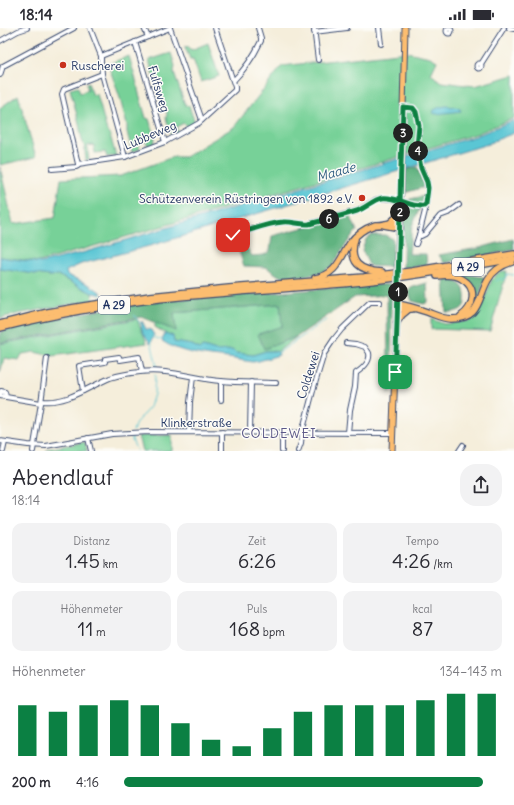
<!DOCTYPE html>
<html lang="de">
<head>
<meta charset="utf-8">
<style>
	body { margin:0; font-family:Delius,sans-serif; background:#f2f2f3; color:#2b2b33; height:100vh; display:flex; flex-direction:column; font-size:15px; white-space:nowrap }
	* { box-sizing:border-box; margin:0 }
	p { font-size:13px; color:#7c7c81 }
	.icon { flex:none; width:22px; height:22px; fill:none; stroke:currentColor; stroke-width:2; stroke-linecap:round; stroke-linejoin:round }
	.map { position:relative; height:423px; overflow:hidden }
	.side { display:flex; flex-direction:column; background:#fff; flex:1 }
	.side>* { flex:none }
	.pin { position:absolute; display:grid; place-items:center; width:34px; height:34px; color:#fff; margin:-17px; border-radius:8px; box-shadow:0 2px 6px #0006 }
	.km { position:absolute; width:20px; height:20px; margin:-10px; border-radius:50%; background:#222; color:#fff; font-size:11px; line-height:20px; text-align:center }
	.round { display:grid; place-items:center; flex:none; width:42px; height:42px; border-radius:16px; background:#f2f2f3 }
	.summary { display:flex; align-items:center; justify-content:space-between; height:68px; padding:0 12px }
	h1 { font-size:22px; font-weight:600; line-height:30px }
	.stats { display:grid; grid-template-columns:repeat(3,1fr); gap:6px; height:68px; padding:4px 12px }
	.stats div { display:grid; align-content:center; border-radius:10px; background:#f2f2f3; text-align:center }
	.stats b { font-size:20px; font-weight:600 }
	.stats small { font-size:11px; font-weight:400 }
	.stats p { font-size:11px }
	.chart { height:112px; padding:8px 12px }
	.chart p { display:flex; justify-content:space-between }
	.chart svg { width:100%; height:72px; margin-top:4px; stroke:#0b8043; stroke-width:6 }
	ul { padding:0 12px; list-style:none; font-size:13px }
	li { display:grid; grid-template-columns:64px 48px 1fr; align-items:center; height:30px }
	li i { height:10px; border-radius:5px; background:#0b8043 }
	.status { display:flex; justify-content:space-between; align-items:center; height:28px; padding:0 20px; background:#fff; direction:ltr }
	.status svg { height:11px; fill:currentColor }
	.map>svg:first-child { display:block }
	.green { fill:#77d198; stroke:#49807b }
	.forest { fill:#61b380; stroke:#3e716f }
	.water { fill:#5ac6d4; stroke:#3a7a99 }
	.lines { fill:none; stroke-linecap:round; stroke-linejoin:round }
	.stream { stroke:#5ac6d4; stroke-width:1 }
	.minor-casing { stroke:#3c4c71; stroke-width:6 }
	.major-casing { stroke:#3c4c71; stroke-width:7 }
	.highway-casing { stroke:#3c4c71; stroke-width:8 }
	.minor { stroke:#fff; stroke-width:4 }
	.major { stroke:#fcbd6f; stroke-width:5 }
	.highway { stroke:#fcbd6f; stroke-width:5.5 }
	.major-bridge-casing { stroke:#3c4c71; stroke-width:7; stroke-linecap:butt }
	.major-bridge { stroke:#fcbd6f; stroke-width:5 }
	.route-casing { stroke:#fff; stroke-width:8 }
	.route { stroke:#0b8043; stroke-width:5 }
	.poi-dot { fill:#c8321e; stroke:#fdfcf7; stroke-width:1.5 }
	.labels { text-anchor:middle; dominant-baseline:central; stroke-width:3; stroke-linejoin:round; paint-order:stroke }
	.shield { fill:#fdfcf7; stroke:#5f6c8c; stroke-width:1 }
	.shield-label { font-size:11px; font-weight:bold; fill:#1b2f5e }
	.poi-label { font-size:12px; fill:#1b2f5e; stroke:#fdfcf7; text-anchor:start }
	.street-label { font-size:12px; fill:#1b2f5e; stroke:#fdfcf7 }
	.water-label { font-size:13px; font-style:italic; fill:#2e5c81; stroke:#fdfcf7 }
	.neighbourhood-label { font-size:13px; letter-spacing:1px; fill:#5c5989; stroke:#fdfcf7 }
</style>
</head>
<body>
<div class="status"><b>18:14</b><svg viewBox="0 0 49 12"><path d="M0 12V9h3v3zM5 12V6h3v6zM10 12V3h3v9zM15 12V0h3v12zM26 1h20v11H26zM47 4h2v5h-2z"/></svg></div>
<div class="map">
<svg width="514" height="423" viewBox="0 0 514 423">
	<rect width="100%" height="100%" fill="#fdfcf7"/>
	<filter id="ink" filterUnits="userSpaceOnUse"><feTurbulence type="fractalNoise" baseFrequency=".025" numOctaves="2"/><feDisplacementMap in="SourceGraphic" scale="8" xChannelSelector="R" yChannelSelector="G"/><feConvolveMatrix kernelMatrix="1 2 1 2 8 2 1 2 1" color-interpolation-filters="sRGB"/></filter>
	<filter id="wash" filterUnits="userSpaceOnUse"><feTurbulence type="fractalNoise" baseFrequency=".012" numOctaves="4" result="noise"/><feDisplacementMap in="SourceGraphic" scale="16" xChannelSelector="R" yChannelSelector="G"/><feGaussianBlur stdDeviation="0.9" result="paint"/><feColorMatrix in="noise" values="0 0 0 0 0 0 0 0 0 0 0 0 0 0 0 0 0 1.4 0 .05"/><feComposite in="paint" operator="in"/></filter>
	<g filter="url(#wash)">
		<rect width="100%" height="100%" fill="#f5eedb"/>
		<g class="green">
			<path d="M208,15L219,48L201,54L193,31H190L185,19L188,18L191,22Z"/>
			<path d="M407,24L430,29L437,33L431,46L441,54L475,58L514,47V90L476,106L267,168L39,234L0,229V139L13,196L55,190L61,151L121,148L173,129H185L234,99L282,38Z"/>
			<path d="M171,25L175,38L174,44L185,77L189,78L195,95L187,99L184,95L176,99L178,104L171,107L166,90L167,86L158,55L154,51L149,32Z"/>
			<path d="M129,28L138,59V62L146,90L149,91L155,111L154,116L148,118L146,113L138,115L140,121L132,124L127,104V97L119,67L108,36Z"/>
			<path d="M88,55L93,67L97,66L107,103L110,107L116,128L107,129L105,124L95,125L94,117L87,118L89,132H86L84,117L82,112L78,91L70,61L78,59L80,65L88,62L86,56Z"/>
			<path d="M18,67L36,129L0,137V80Z"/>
			<path d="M0,241L50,248L58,247L92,265L93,272L17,286L0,290Z"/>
			<path d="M502,243H507L490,303L431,301V291L444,296L468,293L476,287L486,268L492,251L497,246Z"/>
			<path d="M280,276L283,298L264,321L298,308L277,324L274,323H266L253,327L236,325L232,322L216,323L203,319L200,321L192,317L174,314L173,308L165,305L155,299V294L175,303L174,285Z"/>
			<path d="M137,291L147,315L52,328L34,324L22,326L19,332L4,330L0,345V316Z"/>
			<path d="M172,407V423H142L138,408Z"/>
			<path d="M85,414L87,423H47V421Z"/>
		</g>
		<g class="forest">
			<path d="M417,139L425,159L404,165L405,142Z"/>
			<path d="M425,168L412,198L409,226H426L427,237L403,240L404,179L410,171Z"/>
			<path d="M350,187L357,203L351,209L332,238L320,245L301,249H283L279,248L266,239L244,238L236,214L237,209L242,208L244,215L252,228L264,227L270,223L272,208Z"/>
			<path d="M371,207H385L393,211L392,239L370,238L369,237L362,222L366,211Z"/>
			<path d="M513,211L514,222L444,235L439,227L479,220Z"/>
			<path d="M462,246L483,249L485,251L477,274H476C478,262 471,255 463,248Z"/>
			<path d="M451,251C463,256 466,261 465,273C465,276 464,279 461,281C456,284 451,284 446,284L444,252Z"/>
			<path d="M427,255L428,274L424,276L412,273L409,265L410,260Z"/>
			<path d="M390,256L392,257L391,364L388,365L387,267L355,269L298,308L264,321L258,306L282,298L280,276L174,285L176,303L141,289L0,315V304L22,297L87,284L157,273Z"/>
		</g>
		<g class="water">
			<path d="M446,78L455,79L460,81L461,83L436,86L433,85L434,82L440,79Z"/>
			<path d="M514,92V105L496,112L488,116L153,217L81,236L66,243L67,247L88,256L102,265L99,266L92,265L58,247L50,248L0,241V229L41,235L85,224L476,108Z"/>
			<path d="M142,293L146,301L151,302L154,307L152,313L150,315C146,308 139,301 142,293Z"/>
			<path d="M165,305L173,308L174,314L192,317L200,321L203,319L216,323L232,322L236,325L253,327L266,323H274L278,324L279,327L259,333L253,334C244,333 236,331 228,330C205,327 181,326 162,313Z"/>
		</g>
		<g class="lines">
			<g class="stream">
				<path d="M496,253L499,251H505L507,246L514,247"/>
				<path d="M99,266L106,270"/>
				<path d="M134,287L141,296"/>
				<path d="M153,309L162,312"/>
				<path d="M151,313L156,335V341"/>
				<path d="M278,325L326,292"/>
				<path d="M133,403L135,397L139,391L150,379L154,366L155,347"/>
				<path d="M132,407V412L137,423"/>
			</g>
		</g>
	</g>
	<g filter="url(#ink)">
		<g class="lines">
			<g class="minor-casing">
				<g id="minor">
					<path d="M90,0L101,28V34L102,46L125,129"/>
					<path d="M144,0L148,9"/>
					<path d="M170,0L202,92"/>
					<path d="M314,0L318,32"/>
					<path d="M379,0L381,16"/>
					<path d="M509,0L514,1"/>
					<circle cx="449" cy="3" r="2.5"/>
					<path d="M314,4L347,0"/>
					<path d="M0,13L18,3L27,0"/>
					<path d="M135,14L165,114"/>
					<path d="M101,28L170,0"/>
					<circle cx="479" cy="38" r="2.5"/>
					<path d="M481,36L504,0"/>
					<path d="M0,47L3,38L74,0"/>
					<path d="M234,52C245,41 254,28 261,13V10L258,0"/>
					<path d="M403,79L413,80L416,84L419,98L417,118L421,140L427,154L428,161L426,176L424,178L425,183L419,207L421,208L425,206L440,188L448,185L459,177"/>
					<path d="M78,136L62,66L64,61L102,46"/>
					<path d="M52,141L76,139L78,138V136L125,129L165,114L199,95L235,62V59L215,0"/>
					<path d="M233,207C249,203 267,195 283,194C292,193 300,197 309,196L357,183L375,172L382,170L393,171L421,179L424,178"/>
					<path d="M416,216L419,207"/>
					<path d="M346,315L356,316L365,319C366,321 368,323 369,325C371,334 362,341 356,345L355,359L350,382L348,405"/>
					<path d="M221,353V372"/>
					<path d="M83,363L79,338L105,334V331L119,329L120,332L139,329L142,343"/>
					<path d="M6,369L5,364L1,363L0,368L6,369L41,375"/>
					<path d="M42,373C67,376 88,359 110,350C119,347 130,345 140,344C167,340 194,351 221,353C239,355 258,354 276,355"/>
					<path d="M189,404L190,374L193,349"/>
					<path d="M250,405L251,354"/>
					<path d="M88,410L91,423"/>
					<path d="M0,413L28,417L46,418L112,406L149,404L393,405"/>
					<path d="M3,423L5,414"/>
					<path d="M33,423L41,375L47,330"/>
					<path d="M222,423V404"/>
					<path d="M282,423V405"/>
					<path d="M298,423L301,415L302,405L314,359L324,326L334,311L342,301L370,274H380"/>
					<path d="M459,423L463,417"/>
				</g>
			</g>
			<g class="major-casing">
				<g id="major">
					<path d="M401,161L405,0"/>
					<path d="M398,236L400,178"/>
					<path d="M392,423L398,264"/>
				</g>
			</g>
			<g class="highway-casing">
				<g id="highway">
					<path d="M391,194L400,186"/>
					<path d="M384,197L400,200"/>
					<path d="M355,211C348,235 360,243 382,244"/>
					<path d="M437,248C445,247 455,246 462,251C478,260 474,279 461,288"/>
					<path d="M315,250C337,247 340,230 350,215C356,206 366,200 375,197C378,197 382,197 385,196C390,195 394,194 400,194"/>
					<path d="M398,276C408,278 418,281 427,284C435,287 443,291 451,291C481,291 477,271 488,252C493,243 502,237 512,234"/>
					<path d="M398,281H412"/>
					<path d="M397,294L402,287L408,282"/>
					<path d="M0,296L48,284L83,278L150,268L229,260L364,249L412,243L514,226"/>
					<path d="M0,300C50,288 100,278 151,272C221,264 292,261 362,254C413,249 463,240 514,231"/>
				</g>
			</g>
			<use href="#minor" class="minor"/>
			<use href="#major" class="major"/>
			<use href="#highway" class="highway"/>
			<g class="major-bridge-casing">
				<g id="major-bridge">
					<path d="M400,178L401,161"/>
					<path d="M398,264V236"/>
				</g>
			</g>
			<use href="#major-bridge" class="major-bridge"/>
		</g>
	</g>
	<g class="lines" filter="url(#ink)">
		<g class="route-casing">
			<path id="route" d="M233,207C249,203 267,195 283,194C292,193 300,197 309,196C325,192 341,188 357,183C366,180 373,172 382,170C396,168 412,180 424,178L426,176L428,160L427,154L421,140L417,118L419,98L416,84L413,80L403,79C402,115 400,150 400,186C398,239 398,291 395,344"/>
		</g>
		<use href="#route" class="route"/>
	</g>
	<g class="poi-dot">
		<circle cx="63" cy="37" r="4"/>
		<circle cx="362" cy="170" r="4"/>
	</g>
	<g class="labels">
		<g class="shield">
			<rect x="452" y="230" width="32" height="18" rx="3"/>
			<rect x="98" y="268" width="32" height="18" rx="3"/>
		</g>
		<g class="shield-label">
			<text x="468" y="239">A 29</text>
			<text x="114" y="277">A 29</text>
		</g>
		<g class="poi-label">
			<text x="71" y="37">Ruscherei</text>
			<text x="354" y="170" text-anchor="end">Schützenverein Rüstringen von 1892 e.V.</text>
		</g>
		<g class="street-label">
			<text transform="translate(159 61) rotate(73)">Fulfsweg</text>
			<text transform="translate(150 107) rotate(-23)">Lubbeweg</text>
			<text transform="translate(308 347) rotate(-72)">Coldewei</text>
			<text x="196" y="394">Klinkerstraße</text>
		</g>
		<g class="water-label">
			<text transform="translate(336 144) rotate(-16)">Maade</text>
		</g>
		<g class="neighbourhood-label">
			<text x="279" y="405">COLDEWEI</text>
		</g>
	</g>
</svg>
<div class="pin" style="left:395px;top:344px;background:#1e9e55"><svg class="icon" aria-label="arrive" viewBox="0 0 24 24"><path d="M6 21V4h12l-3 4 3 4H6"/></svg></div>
<div class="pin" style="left:233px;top:207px;background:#d93025"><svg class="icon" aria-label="check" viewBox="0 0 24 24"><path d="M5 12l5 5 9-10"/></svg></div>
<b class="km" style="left:398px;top:264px">1</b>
<b class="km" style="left:400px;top:184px">2</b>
<b class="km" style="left:403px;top:105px">3</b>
<b class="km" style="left:418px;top:123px">4</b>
<b class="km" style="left:329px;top:191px">6</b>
</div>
<section class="side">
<div class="summary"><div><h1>Abendlauf</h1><p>18:14</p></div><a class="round"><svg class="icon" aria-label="share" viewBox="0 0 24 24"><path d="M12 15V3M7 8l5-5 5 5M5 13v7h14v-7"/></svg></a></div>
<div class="stats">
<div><p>Distanz</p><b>1.45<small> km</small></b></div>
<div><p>Zeit</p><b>6:26</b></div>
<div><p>Tempo</p><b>4:26<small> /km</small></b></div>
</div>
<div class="stats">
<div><p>Höhenmeter</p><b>11<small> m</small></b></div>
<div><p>Puls</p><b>168<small> bpm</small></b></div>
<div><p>kcal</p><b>87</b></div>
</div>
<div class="chart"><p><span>Höhenmeter</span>134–143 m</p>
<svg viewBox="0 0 160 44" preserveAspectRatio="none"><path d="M5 44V13M15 44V17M25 44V13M35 44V10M45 44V13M55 44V24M65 44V34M75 44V38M85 44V27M95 44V17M105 44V13M115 44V13M125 44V13M135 44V10M145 44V6M155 44V6"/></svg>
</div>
<ul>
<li><b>200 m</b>4:16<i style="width:95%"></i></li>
</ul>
</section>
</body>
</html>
